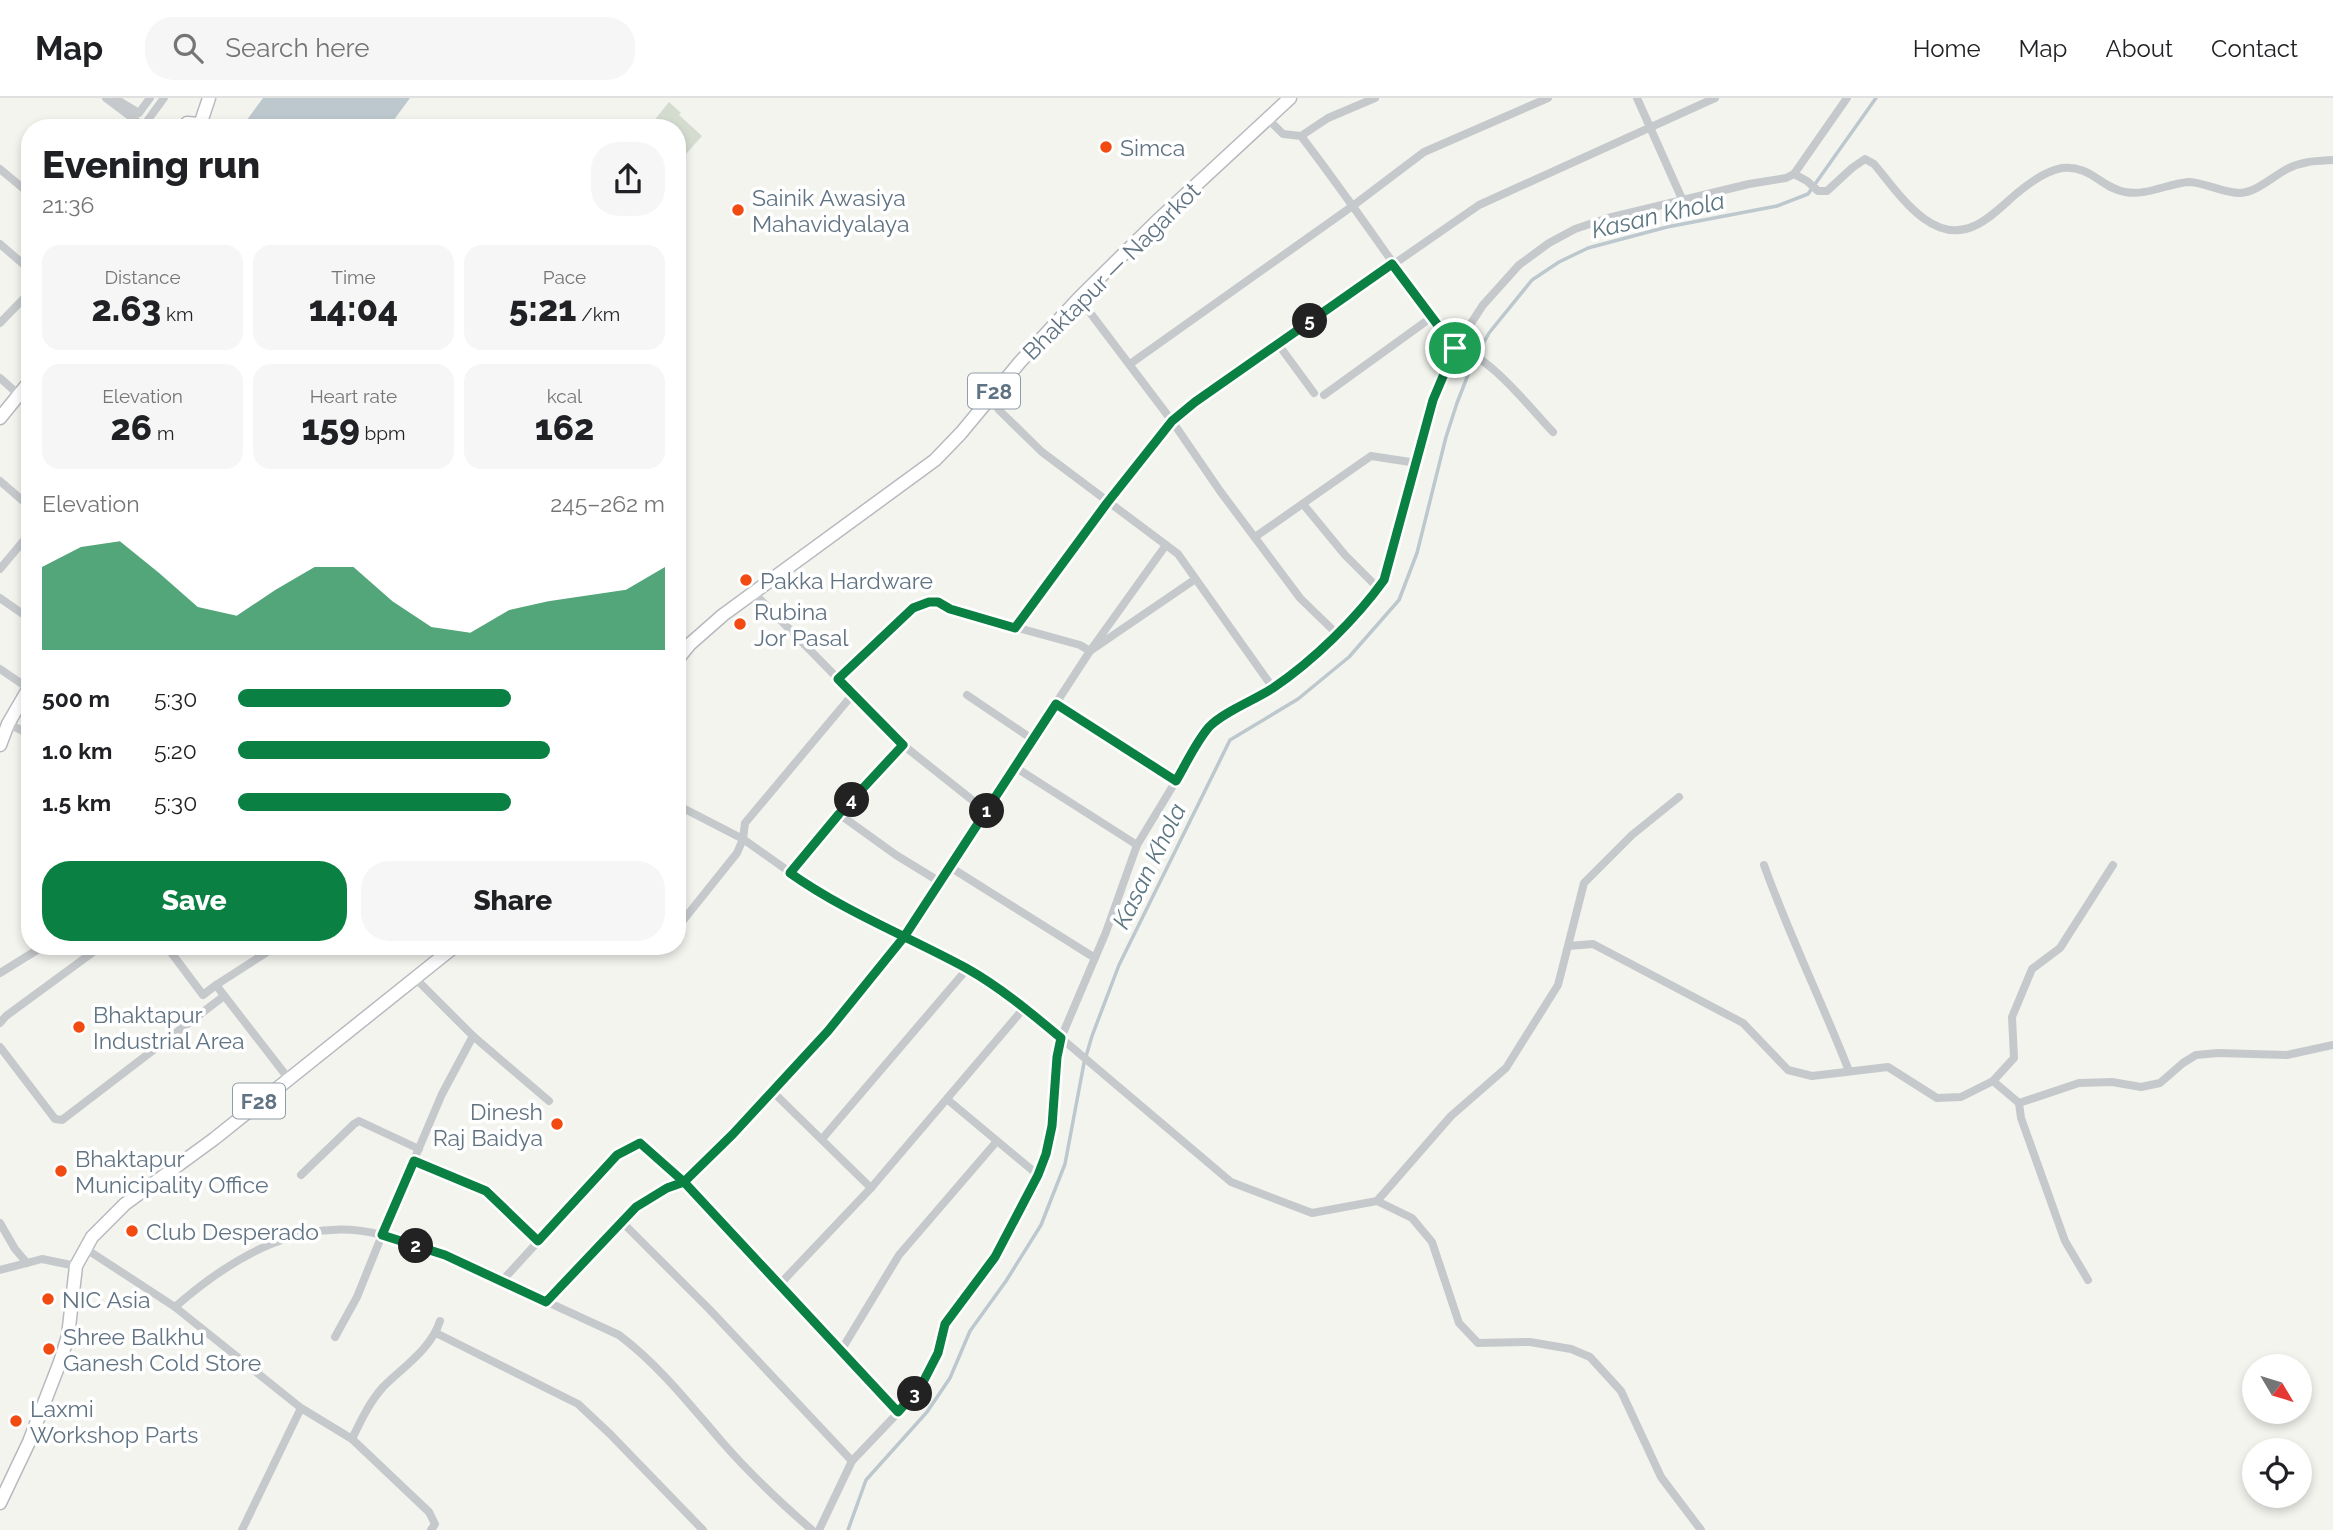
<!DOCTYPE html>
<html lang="en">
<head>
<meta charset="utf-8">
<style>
	body { margin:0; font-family:Raleway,sans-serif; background:#f6f6f6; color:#202124; height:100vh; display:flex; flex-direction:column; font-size:26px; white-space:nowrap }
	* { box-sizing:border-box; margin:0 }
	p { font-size:23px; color:#757577 }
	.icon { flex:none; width:38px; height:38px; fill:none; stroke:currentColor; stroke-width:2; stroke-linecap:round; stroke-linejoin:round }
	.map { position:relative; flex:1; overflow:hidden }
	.side { position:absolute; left:21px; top:21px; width:665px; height:836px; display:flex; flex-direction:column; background:#fff; border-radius:28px; box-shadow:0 4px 10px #0003 }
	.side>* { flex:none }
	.needle { width:46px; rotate:128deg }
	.tools { position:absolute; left:2242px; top:1256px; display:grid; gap:14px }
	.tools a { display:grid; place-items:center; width:70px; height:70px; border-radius:50%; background:#fff; box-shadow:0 4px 10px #0003; font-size:35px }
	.pin { position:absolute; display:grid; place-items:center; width:60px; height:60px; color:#fff; margin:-30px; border:4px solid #fff; border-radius:50%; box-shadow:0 2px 7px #0007 }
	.km { position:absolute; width:35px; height:35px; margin:-18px; border-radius:50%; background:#222; color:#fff; font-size:19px; line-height:35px; text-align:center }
	.round { display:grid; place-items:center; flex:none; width:74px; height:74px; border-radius:28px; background:#f6f6f6 }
	.overview { display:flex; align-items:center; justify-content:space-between; height:119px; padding:0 21px }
	h1 { font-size:38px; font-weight:800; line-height:52px }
	.metrics { display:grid; grid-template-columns:repeat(3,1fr); gap:10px; height:119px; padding:7px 21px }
	.metrics div { display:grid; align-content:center; border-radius:18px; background:#f6f6f6; text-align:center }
	.metrics b { font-size:35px; font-weight:800 }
	.metrics small { font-size:19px; font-weight:400 }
	.metrics p { font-size:19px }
	.chart { height:196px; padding:14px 21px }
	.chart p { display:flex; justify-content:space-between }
	.chart svg { width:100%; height:126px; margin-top:7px; fill:#0b8043; opacity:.7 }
	.cta { display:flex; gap:14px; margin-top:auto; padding:14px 21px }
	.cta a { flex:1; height:80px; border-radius:28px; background:#0b8043; color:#fff; font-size:28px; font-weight:800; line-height:80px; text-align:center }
	.cta a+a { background:#f6f6f6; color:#202124 }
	ul { padding:0 21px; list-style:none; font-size:23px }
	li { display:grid; grid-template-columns:112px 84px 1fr; align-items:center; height:52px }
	li i { height:18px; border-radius:9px; background:#0b8043 }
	header { display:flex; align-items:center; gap:42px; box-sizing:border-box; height:98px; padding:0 35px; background:#fff; border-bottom:2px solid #e0e0e0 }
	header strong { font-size:33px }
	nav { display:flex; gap:38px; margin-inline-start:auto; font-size:24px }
	.search { width:490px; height:63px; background:#f6f6f6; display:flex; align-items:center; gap:18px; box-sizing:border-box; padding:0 24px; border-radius:28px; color:#757577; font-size:26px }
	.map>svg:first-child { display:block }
	.park { fill:#d4dcd0 }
	.water { fill:#bcc8cd }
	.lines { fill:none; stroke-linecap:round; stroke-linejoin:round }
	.stream { stroke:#bcc8cd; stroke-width:3.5 }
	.secondary-casing { stroke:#b5babf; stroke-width:15 }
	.primary-casing { stroke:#b6babe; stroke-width:15 }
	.street { stroke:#c6c9cc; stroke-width:8 }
	.secondary { stroke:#fff; stroke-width:12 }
	.primary { stroke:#fff; stroke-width:12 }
	.route-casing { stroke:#fff; stroke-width:14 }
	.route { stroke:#0b8043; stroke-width:9 }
	.poi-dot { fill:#f14b12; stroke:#fff; stroke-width:2.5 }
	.labels { text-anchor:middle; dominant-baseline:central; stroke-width:7; stroke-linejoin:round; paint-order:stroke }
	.shield { fill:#fff; stroke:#909da8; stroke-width:2 }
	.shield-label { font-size:21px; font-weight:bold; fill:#607383 }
	.poi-label { font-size:23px; fill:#607383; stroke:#fff; text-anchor:start }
	.street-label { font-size:23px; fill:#607383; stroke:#fff }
	.water-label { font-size:24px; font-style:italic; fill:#5b7681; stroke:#fff }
</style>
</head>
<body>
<header>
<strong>Map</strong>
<div class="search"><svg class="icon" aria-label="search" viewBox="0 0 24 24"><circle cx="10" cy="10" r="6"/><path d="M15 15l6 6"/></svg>Search here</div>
<nav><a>Home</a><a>Map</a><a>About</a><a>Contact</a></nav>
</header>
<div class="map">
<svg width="2333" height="1432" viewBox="0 0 2333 1432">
	<rect width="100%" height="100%" fill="#f4f4ef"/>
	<path class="park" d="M669,4L681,15L679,17L702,38L677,66V30L670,28L648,30Z"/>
	<path class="water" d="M263,0H410L388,30H241Z"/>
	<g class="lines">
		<path class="stream" d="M848,1432L866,1382L927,1314L950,1280L970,1233L1006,1183L1041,1127L1065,1066L1084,965L1092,938L1119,867L1230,642L1298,601L1349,559L1399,502L1417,455L1446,339L1457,305L1473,264L1489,235L1532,182L1559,164L1588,150L1667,129L1777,108L1808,96L1876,0"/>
		<g class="secondary-casing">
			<g id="secondary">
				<path d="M183,30L187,25L199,26"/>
				<path d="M0,320L30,283"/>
				<path d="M0,647L8,626L30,588"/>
			</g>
		</g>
		<g class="primary-casing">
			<g id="primary">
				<path d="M199,30L209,0"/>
				<path d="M677,562L690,546L723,517L935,362L961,335L1020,264L1079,200L1156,124L1290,0"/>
				<path d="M0,1405L29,1344L60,1264L68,1238L76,1168L92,1139L125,1106L214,1041L454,849"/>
			</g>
		</g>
		<g class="street">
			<path d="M106,0L143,28"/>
			<path d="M114,0L139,15L150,0"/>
			<path d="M1637,0L1682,101"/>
			<path d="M1269,22L1283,36L1301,38C1354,107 1402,180 1455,250C1488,255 1529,309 1553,334"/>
			<path d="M142,30L164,0"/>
			<path d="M1301,38L1328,20L1375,0"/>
			<path d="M0,71L30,96"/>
			<path d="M1794,76L1807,83L1818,93H1827L1852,70L1865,61L1874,66C1897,93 1931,148 1974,128C1990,121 2003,107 2016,96C2029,85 2045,73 2062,70C2091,67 2101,90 2125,94C2146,98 2167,86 2188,84C2205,84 2222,95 2240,95C2257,94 2272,79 2287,71C2302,63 2316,63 2333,62"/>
			<path d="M0,146L30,172"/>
			<path d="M1079,200L1172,323L1220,393L1300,500L1336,535"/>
			<path d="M0,225L30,194"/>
			<path d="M1278,246L1314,295"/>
			<path d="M1130,266L1354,107L1424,54L1548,0"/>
			<path d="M0,280L19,297"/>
			<path d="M1324,297L1432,219"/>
			<path d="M989,299L1000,313L1042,354L1178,456L1273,590"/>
			<path d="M0,383L30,409"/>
			<path d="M1303,406L1345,457L1378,490"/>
			<path d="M1255,439L1371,358L1417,365"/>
			<path d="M0,471L30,435"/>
			<path d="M754,495L903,647L986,713"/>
			<path d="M0,500L30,521"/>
			<path d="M1015,530L1107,405L1172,323L1195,304L1479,107L1715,0"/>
			<path d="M0,571L28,590"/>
			<path d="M838,581L913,510C929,504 935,502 949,511L1080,547L1090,553L1194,482"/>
			<path d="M967,597L1032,641"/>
			<path d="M1056,606L1176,683"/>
			<path d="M8,626L30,636"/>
			<path d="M1015,669L1137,747"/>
			<path d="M677,707L743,741L822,797L967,871L997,889L1061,940L1231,1084L1312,1115L1377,1103L1451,1018L1506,970L1558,887L1584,785L1632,737L1679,699"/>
			<path d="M839,716L896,757L940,784"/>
			<path d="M1764,767C1789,837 1822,904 1849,973"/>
			<path d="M950,769L1095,860"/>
			<path d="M791,775L839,716L903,647"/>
			<path d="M677,830L737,755L743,741L745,725L853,596"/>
			<path d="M1569,848L1593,846L1743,925L1788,972L1812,978L1888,969L1937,1000L1961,999L1993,983L2014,960L2012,919L2032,871L2060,850L2113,767"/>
			<path d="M167,849L203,897L216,887L288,980"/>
			<path d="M0,875L42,849"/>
			<path d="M415,880L473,938L549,1003"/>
			<path d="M216,887L275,849"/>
			<path d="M0,925L6,918L100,849"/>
			<path d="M473,938L442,996L382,1137L445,1157L619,1237C660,1268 690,1307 723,1345C750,1376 781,1405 812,1432"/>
			<path d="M0,949L55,1021L62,1022L224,898"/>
			<path d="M1993,983L2019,1005L2021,1020L2065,1143L2088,1182"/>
			<path d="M773,994L871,1090"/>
			<path d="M948,1002L1038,1077"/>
			<path d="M2019,1005L2079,985L2112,984L2141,989L2160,985L2183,965L2196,957L2218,955L2287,957L2333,947"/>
			<path d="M822,1041L967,871"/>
			<path d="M414,1063L486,1093L538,1144"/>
			<path d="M301,1077L354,1026L359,1023L419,1051"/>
			<path d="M1377,1103L1412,1120L1432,1144L1459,1225L1478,1245L1530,1244L1571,1251L1590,1259L1621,1293L1661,1379L1701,1432"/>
			<path d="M621,1123L710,1212L852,1363"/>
			<path d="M0,1125L15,1151L27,1165"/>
			<path d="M86,1151L175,1209C232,1159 303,1116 382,1137L357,1199L335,1239"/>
			<path d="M0,1172L42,1161L76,1168"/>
			<path d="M502,1183L617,1057L640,1046L684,1084L898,1314"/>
			<path d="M779,1187L871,1090L1024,910"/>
			<path d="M546,1204L621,1123L636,1109L666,1090L684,1084L733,1036L828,933L904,839L1090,553L1166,447"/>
			<path d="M175,1209L301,1310L352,1341L429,1414L435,1426L431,1432"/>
			<path d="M436,1235L578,1306L610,1336L703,1432"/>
			<path d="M842,1251L899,1157L997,1043"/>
			<path d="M352,1341C361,1322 369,1305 383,1289C403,1269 431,1251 440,1223"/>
			<path d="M242,1432L301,1310"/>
			<path d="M819,1432L852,1363L913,1299L938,1255L945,1226L995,1159L1038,1077L1046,1056L1052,1028L1057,959L1061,940L1106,834L1137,747L1208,630L1219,620L1247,606L1291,577L1336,535L1384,482L1433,302L1455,250L1483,207L1519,167L1549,145L1575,131L1608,120L1749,86L1786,80L1794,76L1847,0"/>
		</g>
		<use href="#secondary" class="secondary"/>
		<use href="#primary" class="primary"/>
	</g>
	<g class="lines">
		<g class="route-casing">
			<path id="route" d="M1455,250L1433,302L1384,482C1356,521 1313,563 1273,590C1255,602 1223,614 1209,629C1196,644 1186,666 1176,683L1056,606L904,839L828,933L733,1036L684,1084L667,1090L636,1109L546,1204L445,1157L382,1137L414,1063L486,1093L538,1143L617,1057L640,1045L684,1084L898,1314L921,1288L938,1255L945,1226L995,1159L1038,1077L1046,1056L1052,1028L1057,959L1061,940C1031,915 1000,889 966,870C907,838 845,814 790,775L839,716L903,647L838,581L913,510L929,504H938L950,511L1015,530L1107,405L1172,323L1195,304L1392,166L1455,250"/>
		</g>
		<use href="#route" class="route"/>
	</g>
	<g class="poi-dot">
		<circle cx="1106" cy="49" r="7"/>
		<circle cx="738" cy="112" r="7"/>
		<circle cx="746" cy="482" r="7"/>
		<circle cx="740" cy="526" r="7"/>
		<circle cx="79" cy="929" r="7"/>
		<circle cx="557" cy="1026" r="7"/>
		<circle cx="61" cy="1073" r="7"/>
		<circle cx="132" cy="1133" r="7"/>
		<circle cx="48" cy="1201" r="7"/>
		<circle cx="49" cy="1251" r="7"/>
		<circle cx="16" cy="1323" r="7"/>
	</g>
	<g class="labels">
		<g class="shield">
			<rect x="968" y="275.5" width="52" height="35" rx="5"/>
			<rect x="233" y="985.5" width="52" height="35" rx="5"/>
		</g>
		<g class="shield-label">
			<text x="994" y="293">F28</text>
			<text x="259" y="1003">F28</text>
		</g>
		<g class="poi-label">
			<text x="1120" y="49">Simca</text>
			<text x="752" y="99">Sainik Awasiya<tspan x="752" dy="26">Mahavidyalaya</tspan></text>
			<text x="760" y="482">Pakka Hardware</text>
			<text x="754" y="513">Rubina<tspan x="754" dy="26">Jor Pasal</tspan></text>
			<text x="93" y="916">Bhaktapur<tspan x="93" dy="26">Industrial Area</tspan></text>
			<text x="543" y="1013" text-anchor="end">Dinesh<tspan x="543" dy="26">Raj Baidya</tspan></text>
			<text x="75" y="1060">Bhaktapur<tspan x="75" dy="26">Municipality Office</tspan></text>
			<text x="146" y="1133">Club Desperado</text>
			<text x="62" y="1201">NIC Asia</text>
			<text x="63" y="1238">Shree Balkhu<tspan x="63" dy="26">Ganesh Cold Store</tspan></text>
			<text x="30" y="1310">Laxmi<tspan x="30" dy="26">Workshop Parts</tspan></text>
		</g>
		<g class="street-label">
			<text transform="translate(1111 173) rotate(-45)">Bhaktapur — Nagarkot</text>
		</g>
		<g class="water-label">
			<text transform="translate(1658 117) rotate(-13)">Kasan Khola</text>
			<text transform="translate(1149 768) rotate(-64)">Kasan Khola</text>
		</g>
	</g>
</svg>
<div class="tools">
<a><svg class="needle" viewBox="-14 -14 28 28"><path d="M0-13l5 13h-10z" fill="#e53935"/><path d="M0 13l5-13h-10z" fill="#757577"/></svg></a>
<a><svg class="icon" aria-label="locate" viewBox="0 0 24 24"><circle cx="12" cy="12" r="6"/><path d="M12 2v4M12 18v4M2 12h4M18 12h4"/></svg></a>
</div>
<div class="pin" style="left:1455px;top:250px;background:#1e9e55"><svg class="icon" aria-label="arrive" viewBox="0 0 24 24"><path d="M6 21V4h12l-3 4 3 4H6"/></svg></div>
<b class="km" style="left:987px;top:713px">1</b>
<b class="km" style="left:416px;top:1148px">2</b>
<b class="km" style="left:915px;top:1296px">3</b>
<b class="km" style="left:852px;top:702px">4</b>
<b class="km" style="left:1310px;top:223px">5</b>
<section class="side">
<div class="overview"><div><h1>Evening run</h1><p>21:36</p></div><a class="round"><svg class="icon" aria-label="share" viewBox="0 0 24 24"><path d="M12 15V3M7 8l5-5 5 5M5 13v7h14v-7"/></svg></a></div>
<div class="metrics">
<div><p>Distance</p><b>2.63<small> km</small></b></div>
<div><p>Time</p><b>14:04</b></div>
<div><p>Pace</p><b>5:21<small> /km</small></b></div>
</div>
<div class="metrics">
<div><p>Elevation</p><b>26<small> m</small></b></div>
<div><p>Heart rate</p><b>159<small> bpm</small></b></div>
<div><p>kcal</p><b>162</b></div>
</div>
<div class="chart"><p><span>Elevation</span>245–262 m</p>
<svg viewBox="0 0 160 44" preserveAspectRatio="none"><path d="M0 44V15L10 8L20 6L30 17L40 29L50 32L60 23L70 15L80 15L90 27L100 36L110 38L120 30L130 27L140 25L150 23L160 15V44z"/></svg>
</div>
<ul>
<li><b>500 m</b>5:30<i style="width:64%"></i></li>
<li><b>1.0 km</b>5:20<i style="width:73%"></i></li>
<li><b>1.5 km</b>5:30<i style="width:64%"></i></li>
</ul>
<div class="cta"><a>Save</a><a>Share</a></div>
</section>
</div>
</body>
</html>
